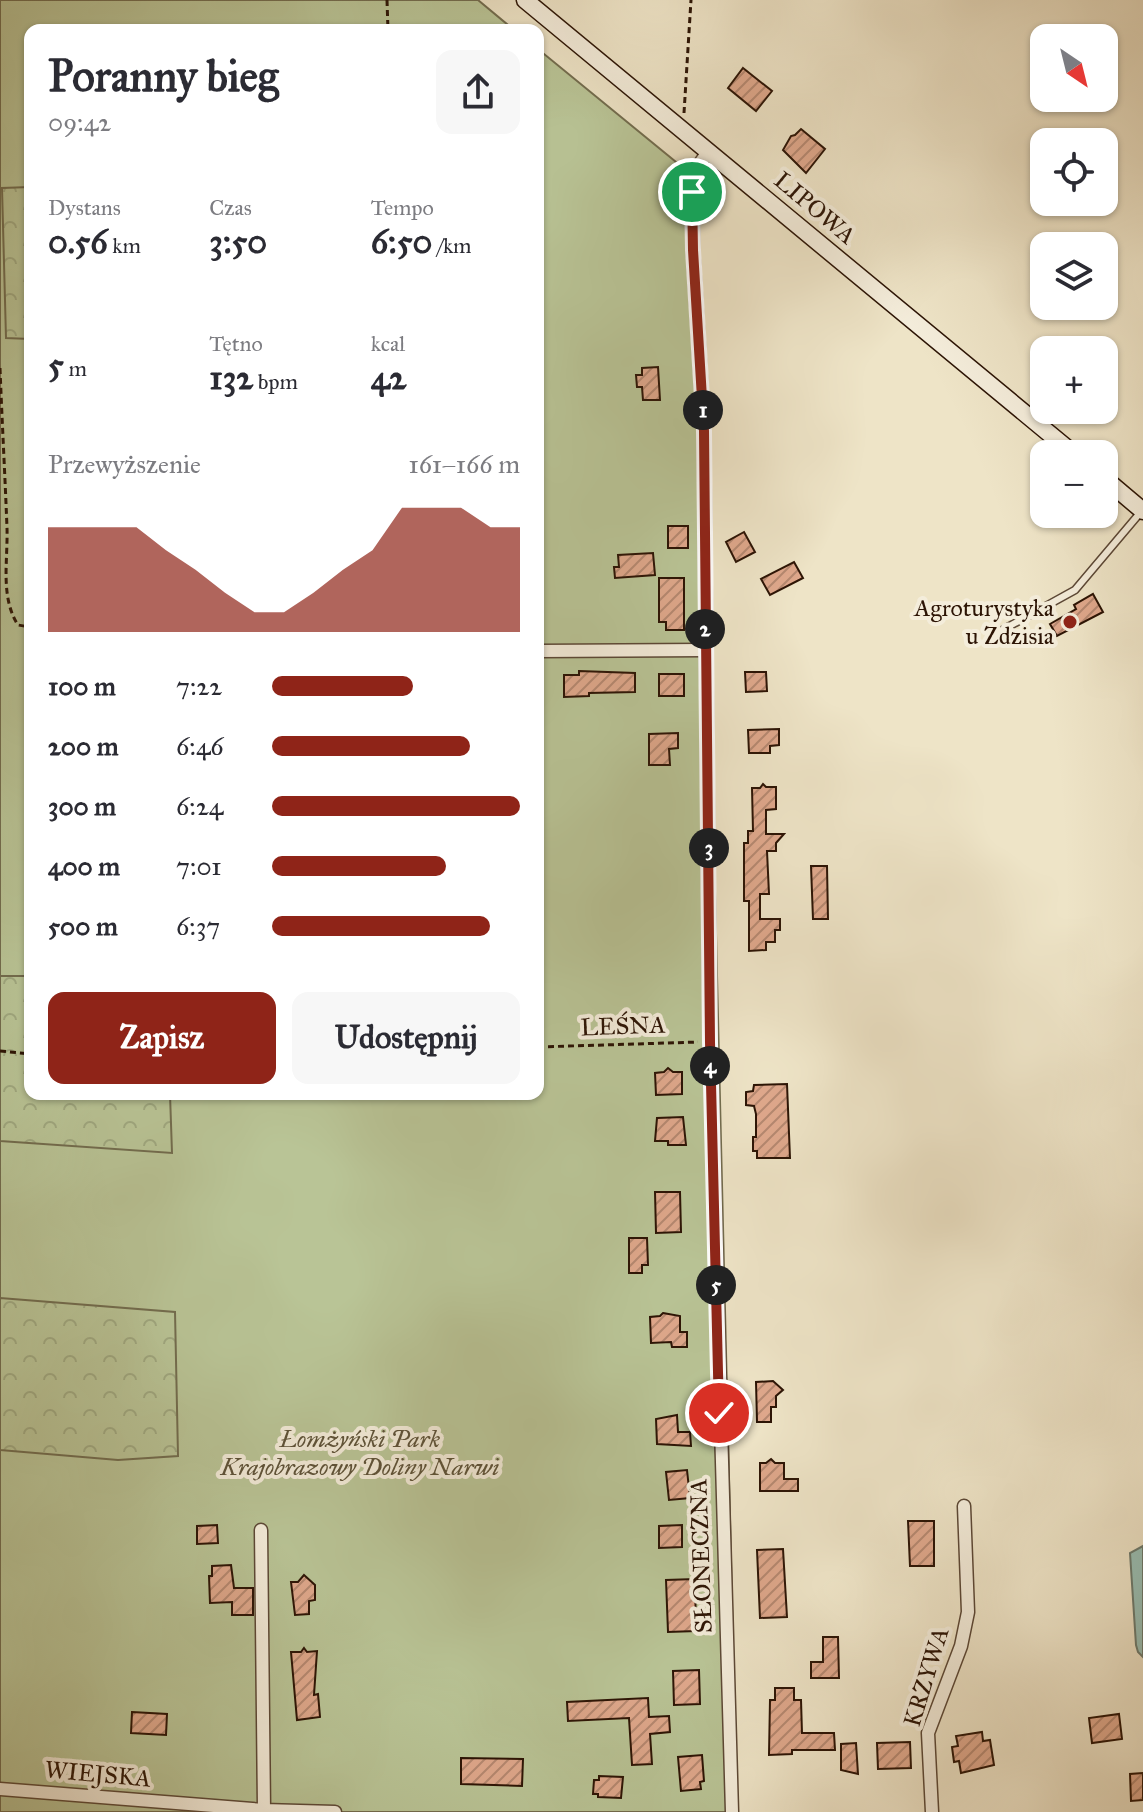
<!DOCTYPE html>
<html lang="pl">
<head>
<meta charset="utf-8">
<style>
	body { margin:0; font-family:"IM FELL Great Primer",serif; background:#f7f7f7; color:#2b2b33; height:100vh; display:flex; flex-direction:column; font-size:30px; white-space:nowrap }
	* { box-sizing:border-box; margin:0 }
	p { font-size:26px; color:#7c7c81 }
	.icon { flex:none; width:44px; height:44px; fill:none; stroke:currentColor; stroke-width:2; stroke-linecap:round; stroke-linejoin:round }
	.map { position:relative; flex:1; overflow:hidden }
	.sheet { position:absolute; left:24px; top:24px; width:520px; height:1076px; display:flex; flex-direction:column; background:#fff; border-radius:16px; box-shadow:0 2px 6px #0004 }
	.sheet>* { flex:none }
	.needle { width:52px; rotate:145deg }
	.tools { position:absolute; left:1030px; top:24px; display:grid; gap:16px }
	.tools a { display:grid; place-items:center; width:88px; height:88px; border-radius:16px; background:#fff; box-shadow:0 2px 6px #0004; font-size:40px }
	.pin { position:absolute; display:grid; place-items:center; width:68px; height:68px; color:#fff; margin:-34px; border:4px solid #fff; border-radius:50%; box-shadow:0 2px 8px #0007 }
	.km { position:absolute; width:40px; height:40px; margin:-20px; border-radius:50%; background:#222; color:#fff; font-size:22px; line-height:40px; text-align:center }
	.round { display:grid; place-items:center; flex:none; width:84px; height:84px; border-radius:16px; background:#f7f7f7 }
	.overview { display:flex; align-items:center; justify-content:space-between; height:136px; padding:0 24px }
	h1 { font-size:44px; font-weight:700; line-height:60px }
	.metrics { display:grid; grid-template-columns:repeat(3,1fr); gap:12px; height:136px; padding:8px 24px }
	.metrics div { display:grid; align-content:center }
	.metrics b { font-size:34px; font-weight:700 }
	.metrics small { font-size:22px; font-weight:400 }
	.metrics p { font-size:22px }
	.chart { height:224px; padding:16px 24px }
	.chart p { display:flex; justify-content:space-between }
	.chart svg { width:100%; height:144px; margin-top:8px; fill:#8f2418; opacity:.7 }
	.primary-button { display:flex; gap:16px; margin-top:auto; padding:16px 24px }
	.primary-button a { flex:1; height:92px; border-radius:16px; background:#8f2418; color:#fff; font-size:32px; font-weight:700; line-height:92px; text-align:center }
	.primary-button a+a { background:#f7f7f7; color:#2b2b33 }
	ul { padding:0 24px; list-style:none; font-size:26px }
	li { display:grid; grid-template-columns:128px 96px 1fr; align-items:center; height:60px }
	li i { height:20px; border-radius:10px; background:#8f2418 }
	.map>svg:first-child { display:block }
	.green { fill:#b9c496; stroke:#726c4e; stroke-width:2 }
	.forest { fill:url(#forest-crowns); stroke:#726c4e; stroke-width:2 }
	.water { fill:#99bfb4; stroke:#6d7b6e; stroke-width:2 }
	.building { fill:url(#building-hatch); stroke:#2c1405; stroke-width:2 }
	.lines { fill:none; stroke-linecap:round; stroke-linejoin:round }
	.service-casing { stroke:#5c4836; stroke-width:9 }
	.minor-casing { stroke:#5c4836; stroke-width:15 }
	.secondary-casing { stroke:#2c1405; stroke-width:19 }
	.path { stroke:#2c1405; stroke-width:3; stroke-dasharray:6 4; stroke-linecap:butt }
	.service { stroke:#f4eddb; stroke-width:6 }
	.minor { stroke:#f4eddb; stroke-width:12 }
	.secondary { stroke:#f4eddb; stroke-width:16 }
	.route-casing { stroke:#fff; stroke-width:16 }
	.route { stroke:#8f2418; stroke-width:10 }
	.poi-dot { fill:#8f2418; stroke:#f4eddb; stroke-width:3 }
	.labels { text-anchor:middle; dominant-baseline:central; stroke-width:8; stroke-linejoin:round; paint-order:stroke }
	.street-label { font-size:24px; fill:#2c1405; stroke:#f4eddb }
	.poi-label { font-size:24px; fill:#2c1405; stroke:#f4eddb; text-anchor:end }
	.park-label { font-size:24px; font-style:italic; fill:#5d5238; stroke:#f4eddb }
</style>
</head>
<body>
<div class="map">
<svg width="1143" height="1812" viewBox="0 0 1143 1812">
	<defs>
		<pattern id="forest-crowns" width="20" height="18" patternUnits="userSpaceOnUse" patternTransform="scale(2)"><rect width="20" height="18" fill="#b9c496"/><path d="M2 6a3 3 0 1 1 6 0M12 15a3 3 0 1 1 6 0" fill="none" stroke="#9fa880"/></pattern>
		<pattern id="building-hatch" width="6" height="6" patternUnits="userSpaceOnUse" patternTransform="scale(2)"><rect width="6" height="6" fill="#dfa88c"/><path d="M-1 1l2-2M0 6l6-6M5 7l2-2" fill="none" stroke="#b58870"/></pattern>
	</defs>
	<rect width="100%" height="100%" fill="#eee4c7"/>
	<filter id="stains"><feTurbulence type="fractalNoise" baseFrequency=".0025" numOctaves="4"/><feColorMatrix values="0 0 0 0 .2 0 0 0 0 .09 0 0 0 0 .02 0 0 0 .5 -.17"/></filter>
	<radialGradient id="worn" r=".72"><stop offset=".6" stop-color="#630" stop-opacity="0"/><stop offset="1" stop-color="#630" stop-opacity=".3"/></radialGradient>
	<path class="green" d="M0,0H478L514,30H30V1094H538V49L698,180L737,1812H0Z"/>
	<g class="forest">
		<path d="M30,187V339L6,338L2,188Z"/>
		<path d="M0,976H30V1094H170L172,1153L0,1141Z"/>
		<path d="M0,1298L175,1312L178,1456L118,1460L0,1450Z"/>
	</g>
	<path class="water" d="M1143,1546V1657L1138,1652L1136,1645L1130,1553Z"/>
	<g class="building">
		<path d="M743,68L772,91L756,111L728,88Z"/>
		<path d="M801,129L825,149L806,173L783,150L791,136L795,135Z"/>
		<path d="M658,367L660,400H643L642,387H637L636,375H642V368Z"/>
		<rect x="668" y="526" width="20" height="22"/>
		<path d="M744,532L755,552L736,562L726,542Z"/>
		<path d="M653,553L655,575L615,578L614,567H619L618,555Z"/>
		<path d="M794,562L803,578L770,595L761,579Z"/>
		<path d="M659,578H684V630H666V622H659Z"/>
		<path d="M1093,594L1103,612L1057,636L1050,624L1076,609L1074,605Z"/>
		<path d="M579,671L635,673V692L589,693V696L564,697V675H579Z"/>
		<path d="M745,672H766L767,691L746,692Z"/>
		<rect x="659" y="674" width="25" height="22"/>
		<path d="M779,729V745L770,746V753H749L748,730Z"/>
		<path d="M678,733V748L669,749L670,765H649V734Z"/>
		<path d="M763,784L766,787H776V809L766,810V834H784L776,843V851H767L769,894H760V919H780V930H775V942H766V950L749,951V901H744V843H748V831H753L752,788H760Z"/>
		<path d="M811,866H827L828,919H813Z"/>
		<path d="M668,1068L673,1072H682V1094L656,1095L655,1073L664,1072Z"/>
		<path d="M787,1084L790,1158H757V1151H753V1137H756V1114L754,1106L746,1105V1092L753,1091L754,1085Z"/>
		<path d="M683,1117L686,1145H668V1141H655L657,1118Z"/>
		<path d="M655,1192H680L681,1232L656,1233Z"/>
		<path d="M629,1238H647L648,1265H642V1273H629Z"/>
		<path d="M663,1313L680,1316V1332H687V1347H672L671,1342L651,1343L650,1317L660,1316Z"/>
		<path d="M773,1381L783,1390L776,1396V1407H771V1422H757L756,1382Z"/>
		<path d="M677,1415L678,1432H690L691,1446L657,1444L656,1419Z"/>
		<path d="M771,1459L775,1463H784V1479H798V1491H760V1463H766Z"/>
		<path d="M687,1470L690,1498L669,1500L666,1472Z"/>
		<path d="M908,1521H934V1566H910Z"/>
		<path d="M217,1525L218,1543L197,1544V1526Z"/>
		<path d="M682,1525V1547L659,1548V1526Z"/>
		<path d="M783,1549L787,1617L760,1618L757,1550Z"/>
		<path d="M231,1565L234,1588H253V1615H232V1602L210,1603L209,1576H212V1566Z"/>
		<path d="M304,1575L315,1585V1600L309,1601V1614L295,1615L291,1582H298Z"/>
		<path d="M695,1579L696,1631L668,1632L666,1580Z"/>
		<path d="M823,1637H838L839,1678H811V1662H823Z"/>
		<path d="M304,1648L307,1652L317,1651L314,1695L318,1694L320,1717L297,1720L291,1652H301Z"/>
		<path d="M699,1670L700,1704L674,1705L673,1671Z"/>
		<path d="M775,1688H794V1700H801L802,1733H834L835,1750H792V1754L769,1755L770,1700H775Z"/>
		<path d="M648,1698L649,1717L669,1716L670,1732L650,1734L652,1764L632,1765L629,1718L568,1721L567,1702Z"/>
		<path d="M132,1712L167,1714L166,1735L131,1733Z"/>
		<path d="M1119,1714L1122,1739L1092,1743L1089,1718Z"/>
		<path d="M982,1732L983,1741L990,1740L994,1765L961,1773L959,1761L954,1762L952,1747L958,1746L956,1736Z"/>
		<path d="M910,1742L911,1768L878,1769L877,1743Z"/>
		<path d="M856,1743L858,1774L841,1770V1744Z"/>
		<path d="M702,1755L704,1781L700,1782L701,1789L681,1791L678,1757Z"/>
		<path d="M461,1758L523,1759L522,1786L461,1784Z"/>
		<path d="M1143,1773V1800L1131,1801L1130,1774Z"/>
		<path d="M599,1776L623,1777L621,1798L598,1797V1794H593L594,1780H599Z"/>
	</g>
	<g class="lines">
		<g class="service-casing">
			<path id="service" d="M997,633L1075,590L1140,513"/>
		</g>
		<g class="minor-casing">
			<g id="minor">
				<path d="M708,152L698,166L692,192L693,250L704,431L710,1042L732,1812"/>
				<path d="M538,651L705,650"/>
				<path d="M261,1530L264,1810"/>
				<path d="M0,1789L264,1810L335,1812"/>
				<path d="M932,1812L928,1733L961,1646L968,1612L964,1506"/>
			</g>
		</g>
		<g class="secondary-casing">
			<g id="secondary">
				<path d="M525,0L1074,454"/>
				<path d="M1104,478L1143,511"/>
			</g>
		</g>
		<g class="path">
			<path d="M387,0L388,30"/>
			<path d="M684,113L691,0"/>
			<path d="M0,368C2,421 5,475 7,528C8,561 0,597 18,625L30,627"/>
			<path d="M538,1047L698,1042"/>
			<path d="M0,1051L30,1054"/>
		</g>
		<use href="#service" class="service"/>
		<use href="#minor" class="minor"/>
		<use href="#secondary" class="secondary"/>
	</g>
	<g class="lines">
		<g class="route-casing">
			<path id="route" d="M692,192L693,250L704,431L710,1042L719,1413"/>
		</g>
		<use href="#route" class="route"/>
	</g>
	<circle class="poi-dot" cx="1070" cy="622" r="8"/>
	<g class="labels">
		<g class="street-label">
			<text transform="translate(815 208) rotate(40)">LIPOWA</text>
			<text transform="translate(623 1026) rotate(-2)">LEŚNA</text>
			<text transform="translate(701 1556) rotate(-92)">SŁONECZNA</text>
			<text transform="translate(926 1677) rotate(-73)">KRZYWA</text>
			<text transform="translate(98 1774) rotate(5)">WIEJSKA</text>
		</g>
		<g class="poi-label">
			<text x="1054" y="608">Agroturystyka<tspan x="1054" dy="28">u Zdzisia</tspan></text>
		</g>
		<g class="park-label">
			<text x="360" y="1439">Łomżyński Park<tspan x="360" dy="28">Krajobrazowy Doliny Narwi</tspan></text>
		</g>
	</g>
	<rect width="100%" height="100%" filter="url(#stains)"/>
	<rect width="100%" height="100%" fill="url(#worn)"/>
</svg>
<div class="tools">
<a><svg class="needle" viewBox="-14 -14 28 28"><path d="M0-13l5 13h-10z" fill="#e53935"/><path d="M0 13l5-13h-10z" fill="#7c7c81"/></svg></a>
<a><svg class="icon" aria-label="locate" viewBox="0 0 24 24"><circle cx="12" cy="12" r="6"/><path d="M12 2v4M12 18v4M2 12h4M18 12h4"/></svg></a>
<a><svg class="icon" aria-label="layers" viewBox="0 0 24 24"><path d="M12 4l9 5-9 5-9-5zM3 14l9 5 9-5"/></svg></a>
<a>+</a>
<a>−</a>
</div>
<div class="pin" style="left:692px;top:192px;background:#1e9e55"><svg class="icon" aria-label="arrive" viewBox="0 0 24 24"><path d="M6 21V4h12l-3 4 3 4H6"/></svg></div>
<div class="pin" style="left:719px;top:1413px;background:#d93025"><svg class="icon" aria-label="check" viewBox="0 0 24 24"><path d="M5 12l5 5 9-10"/></svg></div>
<b class="km" style="left:703px;top:410px">1</b>
<b class="km" style="left:705px;top:629px">2</b>
<b class="km" style="left:709px;top:848px">3</b>
<b class="km" style="left:710px;top:1066px">4</b>
<b class="km" style="left:716px;top:1285px">5</b>
<section class="sheet">
<div class="overview"><div><h1>Poranny bieg</h1><p>09:42</p></div><a class="round"><svg class="icon" aria-label="share" viewBox="0 0 24 24"><path d="M12 15V3M7 8l5-5 5 5M5 13v7h14v-7"/></svg></a></div>
<div class="metrics">
<div><p>Dystans</p><b>0.56<small> km</small></b></div>
<div><p>Czas</p><b>3:50</b></div>
<div><p>Tempo</p><b>6:50<small> /km</small></b></div>
</div>
<div class="metrics">
<div><b>5<small> m</small></b></div>
<div><p>Tętno</p><b>132<small> bpm</small></b></div>
<div><p>kcal</p><b>42</b></div>
</div>
<div class="chart"><p><span>Przewyższenie</span>161–166 m</p>
<svg viewBox="0 0 160 44" preserveAspectRatio="none"><path d="M0 44V12L10 12L20 12L30 12L40 19L50 25L60 32L70 38L80 38L90 32L100 25L110 19L120 6L130 6L140 6L150 12L160 12V44z"/></svg>
</div>
<ul>
<li><b>100 m</b>7:22<i style="width:57%"></i></li>
<li><b>200 m</b>6:46<i style="width:80%"></i></li>
<li><b>300 m</b>6:24<i style="width:100%"></i></li>
<li><b>400 m</b>7:01<i style="width:70%"></i></li>
<li><b>500 m</b>6:37<i style="width:88%"></i></li>
</ul>
<div class="primary-button"><a>Zapisz</a><a>Udostępnij</a></div>
</section>
</div>
</body>
</html>
